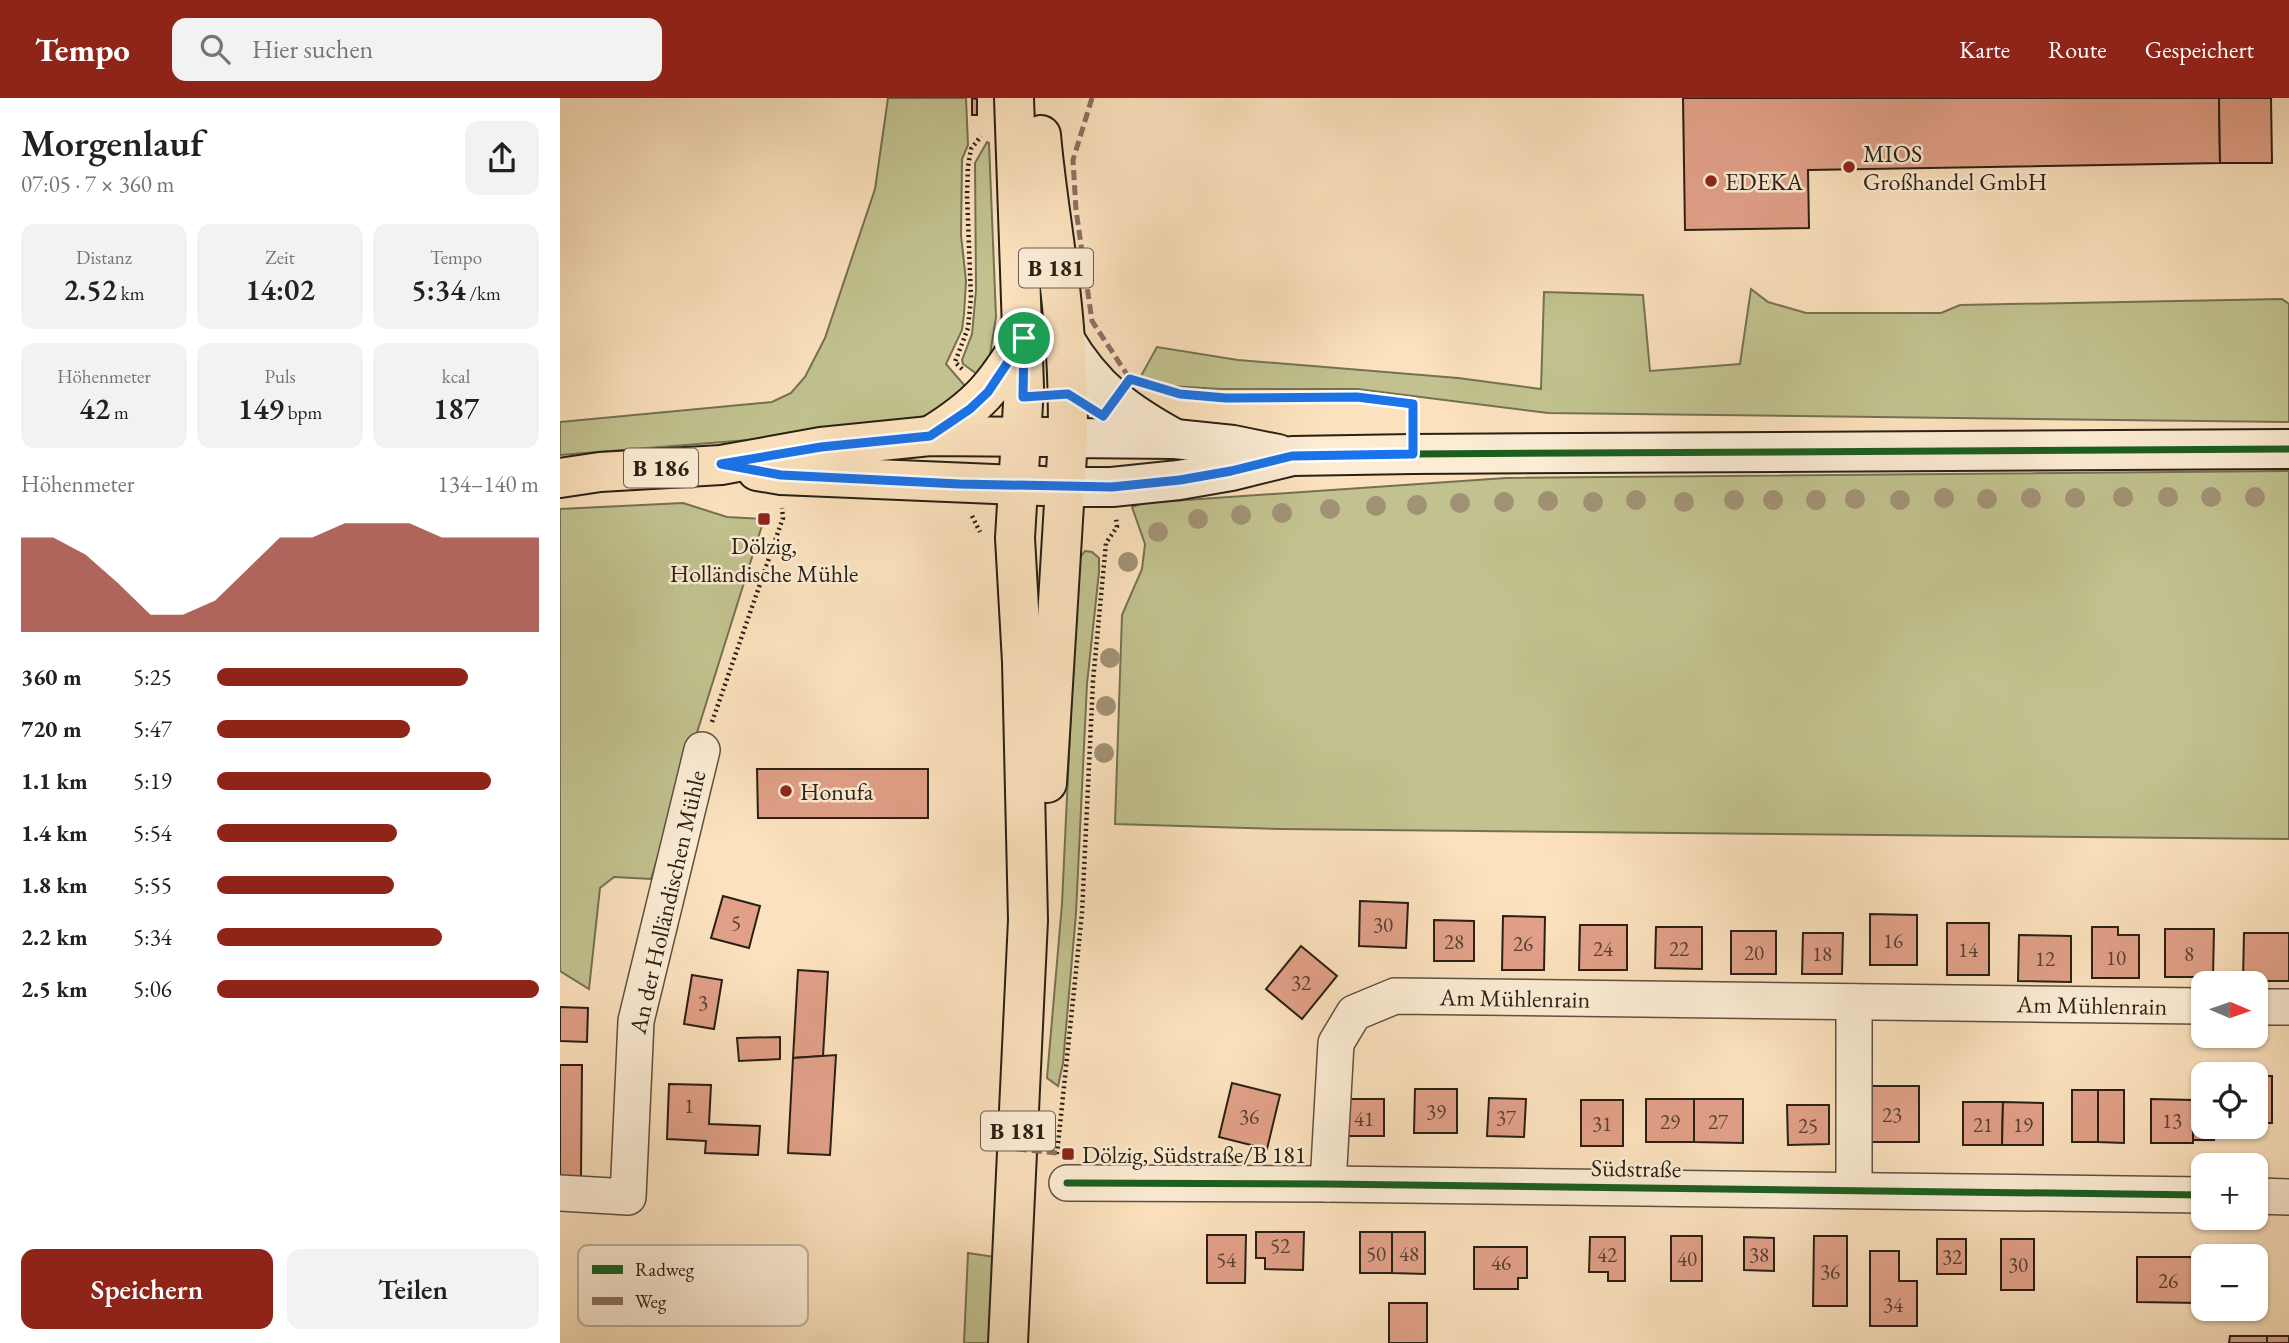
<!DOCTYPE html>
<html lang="de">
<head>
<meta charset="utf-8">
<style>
	body { margin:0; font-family:"EB Garamond",serif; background:#f2f2f2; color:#202124; height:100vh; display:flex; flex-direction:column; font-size:26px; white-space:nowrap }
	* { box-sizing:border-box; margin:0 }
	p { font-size:23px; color:#757577 }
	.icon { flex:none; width:38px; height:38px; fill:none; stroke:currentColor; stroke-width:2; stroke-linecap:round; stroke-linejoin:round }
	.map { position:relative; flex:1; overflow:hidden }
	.details { display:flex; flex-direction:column; background:#fff; width:560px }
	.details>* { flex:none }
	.needle { width:46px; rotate:92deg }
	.buttons { position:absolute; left:1631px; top:873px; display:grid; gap:14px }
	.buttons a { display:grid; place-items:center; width:77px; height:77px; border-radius:14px; background:#fff; box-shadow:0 2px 5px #0004; font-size:35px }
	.pin { position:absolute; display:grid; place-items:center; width:60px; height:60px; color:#fff; margin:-30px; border:4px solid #fff; border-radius:50%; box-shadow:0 2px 7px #0007 }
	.round { display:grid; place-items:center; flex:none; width:74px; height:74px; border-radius:14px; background:#f2f2f2 }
	.summary { display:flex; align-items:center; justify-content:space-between; height:119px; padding:0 21px }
	h1 { font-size:38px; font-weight:600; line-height:52px }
	.figures { display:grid; grid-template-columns:repeat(3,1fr); gap:10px; height:119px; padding:7px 21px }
	.figures div { display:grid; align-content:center; border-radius:14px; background:#f2f2f2; text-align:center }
	.figures b { font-size:30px; font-weight:600 }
	.figures small { font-size:19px; font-weight:400 }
	.figures p { font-size:19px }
	.chart { height:196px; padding:14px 21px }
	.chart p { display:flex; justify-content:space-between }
	.chart svg { width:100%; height:126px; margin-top:7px; fill:#8f2418; opacity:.7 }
	.primary-button { display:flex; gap:14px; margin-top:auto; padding:14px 21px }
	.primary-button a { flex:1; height:80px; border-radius:14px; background:#8f2418; color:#fff; font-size:28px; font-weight:600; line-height:80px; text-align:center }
	.primary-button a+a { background:#f2f2f2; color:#202124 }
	ul { padding:0 21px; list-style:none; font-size:23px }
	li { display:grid; grid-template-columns:112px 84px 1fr; align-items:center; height:52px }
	li i { height:18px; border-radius:9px; background:#8f2418 }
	header { display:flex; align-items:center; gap:42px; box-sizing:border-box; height:98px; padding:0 35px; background:#8f2418; color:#fff }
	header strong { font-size:33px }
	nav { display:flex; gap:38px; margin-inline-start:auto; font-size:24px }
	.search { width:490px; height:63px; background:#f2f2f2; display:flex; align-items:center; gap:18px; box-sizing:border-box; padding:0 24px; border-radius:14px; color:#757577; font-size:26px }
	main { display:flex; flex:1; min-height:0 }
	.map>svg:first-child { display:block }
	.green { fill:#c1c28f; stroke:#757152; stroke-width:2 }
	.building { fill:#e1a088; stroke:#292015; stroke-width:2 }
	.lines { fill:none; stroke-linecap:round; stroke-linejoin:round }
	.street-casing { stroke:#5e503f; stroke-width:38 }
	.secondary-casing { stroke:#292015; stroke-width:42 }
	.primary-casing { stroke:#292015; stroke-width:42 }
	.path { stroke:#292015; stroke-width:4.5; stroke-dasharray:2 3.5; stroke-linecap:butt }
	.street { stroke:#fcecd4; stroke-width:35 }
	.secondary { stroke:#fcecd4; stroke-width:38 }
	.primary { stroke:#fbe1bd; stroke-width:38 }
	.quiet { stroke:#8d6e63; stroke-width:5; stroke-dasharray:10 5; stroke-linecap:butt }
	.cycleway-casing { stroke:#fcecd4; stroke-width:11 }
	.cycleway { stroke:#1b5e20; stroke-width:7 }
	.tree { fill:#a19275 }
	.route-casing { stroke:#fff; stroke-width:14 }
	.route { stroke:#1a73e8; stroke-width:9 }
	.poi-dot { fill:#8f2418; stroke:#fcecd4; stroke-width:2.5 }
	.labels { text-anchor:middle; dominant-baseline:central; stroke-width:5; stroke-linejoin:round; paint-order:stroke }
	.number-label { font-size:21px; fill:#574032 }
	.shield { fill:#fcecd4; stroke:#685d4e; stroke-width:2 }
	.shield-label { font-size:23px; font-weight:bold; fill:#292015 }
	.poi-label { font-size:24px; fill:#292015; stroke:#fcecd4; text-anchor:start }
	.street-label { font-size:24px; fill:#292015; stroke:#fcecd4 }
	.key { fill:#fcecd4; stroke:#bdaf9b; stroke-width:2 }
	.key-label { font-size:19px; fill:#292015 }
</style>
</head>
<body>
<header>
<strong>Tempo</strong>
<div class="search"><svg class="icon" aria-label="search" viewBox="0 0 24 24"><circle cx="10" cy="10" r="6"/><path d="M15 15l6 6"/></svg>Hier suchen</div>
<nav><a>Karte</a><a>Route</a><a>Gespeichert</a></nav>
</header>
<main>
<section class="details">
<div class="summary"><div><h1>Morgenlauf</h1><p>07:05 · 7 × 360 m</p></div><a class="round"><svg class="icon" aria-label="share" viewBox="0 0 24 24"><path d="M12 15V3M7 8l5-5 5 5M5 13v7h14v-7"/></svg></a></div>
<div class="figures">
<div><p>Distanz</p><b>2.52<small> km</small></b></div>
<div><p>Zeit</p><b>14:02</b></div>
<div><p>Tempo</p><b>5:34<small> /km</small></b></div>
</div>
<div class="figures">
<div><p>Höhenmeter</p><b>42<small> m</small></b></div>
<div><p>Puls</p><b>149<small> bpm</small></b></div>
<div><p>kcal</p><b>187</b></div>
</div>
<div class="chart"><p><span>Höhenmeter</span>134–140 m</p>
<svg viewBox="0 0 160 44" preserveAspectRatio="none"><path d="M0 44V11L10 11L20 17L30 27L40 38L50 38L60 33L70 22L80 11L90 11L100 6L110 6L120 6L130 11L140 11L150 11L160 11V44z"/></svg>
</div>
<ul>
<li><b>360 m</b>5:25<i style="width:78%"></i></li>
<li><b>720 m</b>5:47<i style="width:60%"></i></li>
<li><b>1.1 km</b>5:19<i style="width:85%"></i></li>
<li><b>1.4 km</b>5:54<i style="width:56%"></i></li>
<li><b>1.8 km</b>5:55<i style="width:55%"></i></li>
<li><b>2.2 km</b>5:34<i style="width:70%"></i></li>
<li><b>2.5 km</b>5:06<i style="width:100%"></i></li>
</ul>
<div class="primary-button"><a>Speichern</a><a>Teilen</a></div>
</section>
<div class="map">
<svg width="1729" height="1245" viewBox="0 0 1729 1245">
	<rect width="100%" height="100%" fill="#fbe1bd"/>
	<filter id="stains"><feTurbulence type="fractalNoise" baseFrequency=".00286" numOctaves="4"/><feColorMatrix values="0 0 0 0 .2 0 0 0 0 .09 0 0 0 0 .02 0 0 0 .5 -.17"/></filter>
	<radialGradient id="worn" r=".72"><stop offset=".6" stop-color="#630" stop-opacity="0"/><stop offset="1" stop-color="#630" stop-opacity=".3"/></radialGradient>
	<g class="green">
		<path d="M328,0H406L408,47L402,61L401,137L406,183L404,216L402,232L386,266L405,288L406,293L357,325L314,332L0,357V324L212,304L231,295L245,279L265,240L315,91Z"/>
		<path d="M427,44L429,45L436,219L429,263L417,276L403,266L402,262L412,236L416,192L415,65Z"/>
		<path d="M1191,191L1208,204L1246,215H1381L1400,207L1722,201L1729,206V324L988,315L797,291H661L610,288L581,278L597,249L678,262L898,280L981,291L984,194L1083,197L1090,273L1180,266Z"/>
		<path d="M1729,373V741L720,731L555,726L562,517L582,471L585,446L572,409L583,405L946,380Z"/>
		<path d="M123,405L167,419L204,421L91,781L54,779L40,790L29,891L0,873V411Z"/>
		<path d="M525,453L532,454L539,460V474L527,586L516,815L503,965L498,988L487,980L502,806L518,462Z"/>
		<path d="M408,1155L435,1159L431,1245H404Z"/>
	</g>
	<g class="building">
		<path d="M412,0L417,1V17H412Z"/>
		<path d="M1123,0H1659L1660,65L1248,72L1249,130L1125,132Z"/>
		<path d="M1659,0H1711L1712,65H1660Z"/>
		<path d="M197,671H368V720H198Z"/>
		<path d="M163,798L200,808L189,850L151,840Z"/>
		<path d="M800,803L848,805L846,850L799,848Z"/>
		<path d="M1310,816L1357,817V867H1310Z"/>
		<path d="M943,818L985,819L984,872H942Z"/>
		<path d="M874,822L914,823V863H874Z"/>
		<rect x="1387" y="825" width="42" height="52"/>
		<path d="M1020,827H1067V872H1019Z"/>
		<path d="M1096,829H1142V871L1095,870Z"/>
		<path d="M1532,829H1558V837H1579V880H1532Z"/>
		<path d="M1605,831H1654L1653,879H1605Z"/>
		<rect x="1171" y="833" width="45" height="43"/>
		<path d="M1243,835H1283L1282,876H1242Z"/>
		<path d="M1684,835H1729V883H1683Z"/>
		<path d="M1459,837L1511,838V884L1458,883Z"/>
		<path d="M741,848L777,878L742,921L706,891Z"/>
		<path d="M238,872L268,874L263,958L233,960Z"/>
		<path d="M132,877L162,882L154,931L124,926Z"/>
		<path d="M0,909L28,910L27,944L0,943Z"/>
		<path d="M220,939V961L179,963L177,940Z"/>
		<path d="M276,957L270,1057L228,1055L233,960Z"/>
		<path d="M0,967H22L21,1078H0Z"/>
		<rect x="1696" y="978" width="16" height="47"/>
		<path d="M672,985L720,997L707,1051L659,1039Z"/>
		<path d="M109,986L151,987L149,1026L200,1028L198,1057L145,1055L146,1043L107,1041Z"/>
		<rect x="1306" y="988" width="53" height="56"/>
		<path d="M855,991H897V1035H854Z"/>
		<rect x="1512" y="992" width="26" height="52"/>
		<path d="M1538,992H1564V1045L1538,1044Z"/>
		<path d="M929,1000L966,1001L964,1039L927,1038Z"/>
		<rect x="785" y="1001" width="39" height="37"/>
		<rect x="1086" y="1001" width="48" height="43"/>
		<path d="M1134,1001H1183V1045L1134,1044Z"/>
		<path d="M1591,1001L1633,1002V1045H1591Z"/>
		<rect x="1021" y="1002" width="42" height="46"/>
		<path d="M1633,1002H1643V1029H1654V1042H1633Z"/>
		<path d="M1403,1004H1443L1442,1047H1403Z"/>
		<path d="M1443,1004L1483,1005V1047H1442Z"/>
		<path d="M1227,1007H1269V1046L1228,1047Z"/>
		<path d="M696,1134H744L743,1172L705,1171V1160H696Z"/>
		<rect x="800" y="1134" width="32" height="41"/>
		<path d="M832,1134H865V1176L832,1175Z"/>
		<path d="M647,1137H686L685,1185H647Z"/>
		<rect x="1111" y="1138" width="31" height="45"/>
		<path d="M1254,1138H1287V1208H1253Z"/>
		<path d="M1030,1139H1065V1183H1048V1174H1029Z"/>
		<path d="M1184,1139L1214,1140V1173L1184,1172Z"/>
		<rect x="1377" y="1141" width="29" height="35"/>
		<rect x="1441" y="1141" width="33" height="51"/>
		<path d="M914,1149H967V1180H958V1191H914Z"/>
		<path d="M1310,1153H1339V1183H1357V1228H1310Z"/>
		<path d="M1577,1159H1639V1205L1577,1204Z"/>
		<rect x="829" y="1205" width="38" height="40"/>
		<path d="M1670,1238H1707V1245H1669Z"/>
		<rect x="1707" y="1238" width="22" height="7"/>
	</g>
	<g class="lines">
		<g class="street-casing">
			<g id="street">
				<path d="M1696,909H1729"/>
				<path d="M507,1085L768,1086L1643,1097"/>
				<path d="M768,1086L776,945L794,915L835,898L1643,908"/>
				<path d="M1294,1092V904"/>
				<path d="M0,1095L68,1099L76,923L142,652"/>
				<path d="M1696,1098L1729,1099"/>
			</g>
		</g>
		<g class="secondary-casing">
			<g id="secondary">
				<path d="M505,242C534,291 566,314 615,341"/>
				<path d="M508,340L615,341L673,347L718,356"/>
				<path d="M505,389H552L619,382L671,373L732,358L853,356L1729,351"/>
			</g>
		</g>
		<g class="primary-casing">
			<g id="primary">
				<path d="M481,37C487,106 501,174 505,244C508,276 508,308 508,340L487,685"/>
				<path d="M370,338C419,308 435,288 464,240"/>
				<path d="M197,373L221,377L483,388"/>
				<path d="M0,380L40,374L161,367L261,349L370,338L489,339"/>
				<path d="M448,1245L468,822L462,564L455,440L464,289L454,0"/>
			</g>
		</g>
		<g class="path">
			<path d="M402,271L395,264L408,230L411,200L407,97L408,68L411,51L421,38"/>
			<path d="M599,290C661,308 730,298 794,299C814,299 834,303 854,306L853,324"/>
			<path d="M412,418L420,434"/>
			<path d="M152,624L223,420L222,410"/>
			<path d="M497,1056L522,815L533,583L546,445L557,429L556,420"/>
		</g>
		<use href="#street" class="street"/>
		<use href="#secondary" class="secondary"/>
		<use href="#primary" class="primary"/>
		<g class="quiet">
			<path d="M532,0L513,62L516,112L532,223L570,281"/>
			<path d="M457,1051L508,1056"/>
		</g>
		<g class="cycleway-casing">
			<g id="cycleway">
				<path d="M505,389H552L619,382L671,373L732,358L853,356L1729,351"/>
				<path d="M507,1085L768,1086L1643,1097"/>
			</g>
		</g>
		<use href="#cycleway" class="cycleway"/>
	</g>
	<g class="tree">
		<circle cx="1563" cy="399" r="10"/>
		<circle cx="1608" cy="399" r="10"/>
		<circle cx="1651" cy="399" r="10"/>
		<circle cx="1695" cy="399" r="10"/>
		<circle cx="1384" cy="400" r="10"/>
		<circle cx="1471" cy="400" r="10"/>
		<circle cx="1515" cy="400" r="10"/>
		<circle cx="1295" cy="401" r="10"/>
		<circle cx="1427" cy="401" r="10"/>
		<circle cx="1076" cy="402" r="10"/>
		<circle cx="1174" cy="402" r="10"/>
		<circle cx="1213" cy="402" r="10"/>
		<circle cx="1256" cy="402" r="10"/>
		<circle cx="1340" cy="402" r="10"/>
		<circle cx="988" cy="403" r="10"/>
		<circle cx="944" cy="404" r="10"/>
		<circle cx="1033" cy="404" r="10"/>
		<circle cx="1124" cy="404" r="10"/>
		<circle cx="900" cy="405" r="10"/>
		<circle cx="857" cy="407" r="10"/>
		<circle cx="816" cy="408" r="10"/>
		<circle cx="770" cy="411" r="10"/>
		<circle cx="722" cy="415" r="10"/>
		<circle cx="681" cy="417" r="10"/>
		<circle cx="638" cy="421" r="10"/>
		<circle cx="598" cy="434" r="10"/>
		<circle cx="568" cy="464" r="10"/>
		<circle cx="550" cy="560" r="10"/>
		<circle cx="546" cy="608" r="10"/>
		<circle cx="544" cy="655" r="10"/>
	</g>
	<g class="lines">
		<g class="route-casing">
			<path id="route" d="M464,240L463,299L508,296L543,318L570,281L620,296L666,300L797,299L853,306V356L732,358L671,373L620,382L552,389L399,386L221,377L161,366L261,349L370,338L410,311L428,294Z"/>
		</g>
		<use href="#route" class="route"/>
	</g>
	<g class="poi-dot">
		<circle cx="1289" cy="69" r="7"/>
		<circle cx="1151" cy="83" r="7"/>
		<rect x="197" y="414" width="14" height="14" rx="3.5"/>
		<circle cx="226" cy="693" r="7"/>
		<rect x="501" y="1049" width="14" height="14" rx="3.5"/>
	</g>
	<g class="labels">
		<g class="number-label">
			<text x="176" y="824">5</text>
			<text x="823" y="826">30</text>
			<text x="1333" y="842">16</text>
			<text x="894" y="843">28</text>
			<text x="963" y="845">26</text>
			<text x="1043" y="850">24</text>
			<text x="1119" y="850">22</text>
			<text x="1408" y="851">14</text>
			<text x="1194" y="854">20</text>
			<text x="1262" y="855">18</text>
			<text x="1629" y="855">8</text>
			<text x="1556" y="859">10</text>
			<text x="1485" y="860">12</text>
			<text x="741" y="884">32</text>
			<text x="143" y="904">3</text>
			<text x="129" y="1007">1</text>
			<text x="876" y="1013">39</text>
			<text x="1332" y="1016">23</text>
			<text x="689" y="1018">36</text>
			<text x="946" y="1019">37</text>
			<text x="804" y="1020">41</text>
			<text x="1612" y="1022">13</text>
			<text x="1110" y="1023">29</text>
			<text x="1158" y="1023">27</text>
			<text x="1042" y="1025">31</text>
			<text x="1423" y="1026">21</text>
			<text x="1463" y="1026">19</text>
			<text x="1248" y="1027">25</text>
			<text x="720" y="1147">52</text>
			<text x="816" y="1155">50</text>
			<text x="849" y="1155">48</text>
			<text x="1047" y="1156">42</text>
			<text x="1199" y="1156">38</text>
			<text x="1392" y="1158">32</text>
			<text x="1127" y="1160">40</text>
			<text x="666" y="1161">54</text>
			<text x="941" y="1164">46</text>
			<text x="1458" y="1166">30</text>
			<text x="1270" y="1173">36</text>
			<text x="1608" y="1182">26</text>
			<text x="1333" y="1206">34</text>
		</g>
		<g class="shield">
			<rect x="459" y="150.5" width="74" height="39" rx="5"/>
			<rect x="64" y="350.5" width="74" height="39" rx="5"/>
			<rect x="421" y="1013.5" width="74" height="39" rx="5"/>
		</g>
		<g class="shield-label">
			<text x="496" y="170">B 181</text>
			<text x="101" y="370">B 186</text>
			<text x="458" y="1033">B 181</text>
		</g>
		<g class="poi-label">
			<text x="1303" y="55">MIOS<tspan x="1303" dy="28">Großhandel GmbH</tspan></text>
			<text x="1165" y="83">EDEKA</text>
			<text x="204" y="447" text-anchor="middle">Dölzig,<tspan x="204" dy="28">Holländische Mühle</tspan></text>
			<text x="240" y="693">Honufa</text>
			<text x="522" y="1056">Dölzig, Südstraße/B 181</text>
		</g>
		<g class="street-label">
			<text transform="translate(107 804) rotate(-77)">An der Holländischen Mühle</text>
			<text transform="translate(955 900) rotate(1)">Am Mühlenrain</text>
			<text transform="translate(1532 907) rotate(1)">Am Mühlenrain</text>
			<text transform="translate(1076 1070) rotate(1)">Südstraße</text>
		</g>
	</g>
	<rect x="18" y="1147" width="230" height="81" rx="10" class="key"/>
	<rect x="32" y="1167" width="31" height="9" fill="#1b5e20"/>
	<rect x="32" y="1199" width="31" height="8" fill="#8d6e63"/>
	<g class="key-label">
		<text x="75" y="1178">Radweg</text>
		<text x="75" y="1210">Weg</text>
	</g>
	<rect width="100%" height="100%" filter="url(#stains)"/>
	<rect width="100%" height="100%" fill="url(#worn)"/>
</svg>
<div class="buttons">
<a><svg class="needle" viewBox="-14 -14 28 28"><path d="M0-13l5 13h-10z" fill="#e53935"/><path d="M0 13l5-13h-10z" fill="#757577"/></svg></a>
<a><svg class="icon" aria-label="locate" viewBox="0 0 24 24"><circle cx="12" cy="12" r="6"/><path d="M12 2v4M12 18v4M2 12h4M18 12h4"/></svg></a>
<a>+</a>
<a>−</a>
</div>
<div class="pin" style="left:464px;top:240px;background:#1e9e55"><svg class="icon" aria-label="arrive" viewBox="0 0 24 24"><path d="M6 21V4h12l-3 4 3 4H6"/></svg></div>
</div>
</main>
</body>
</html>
